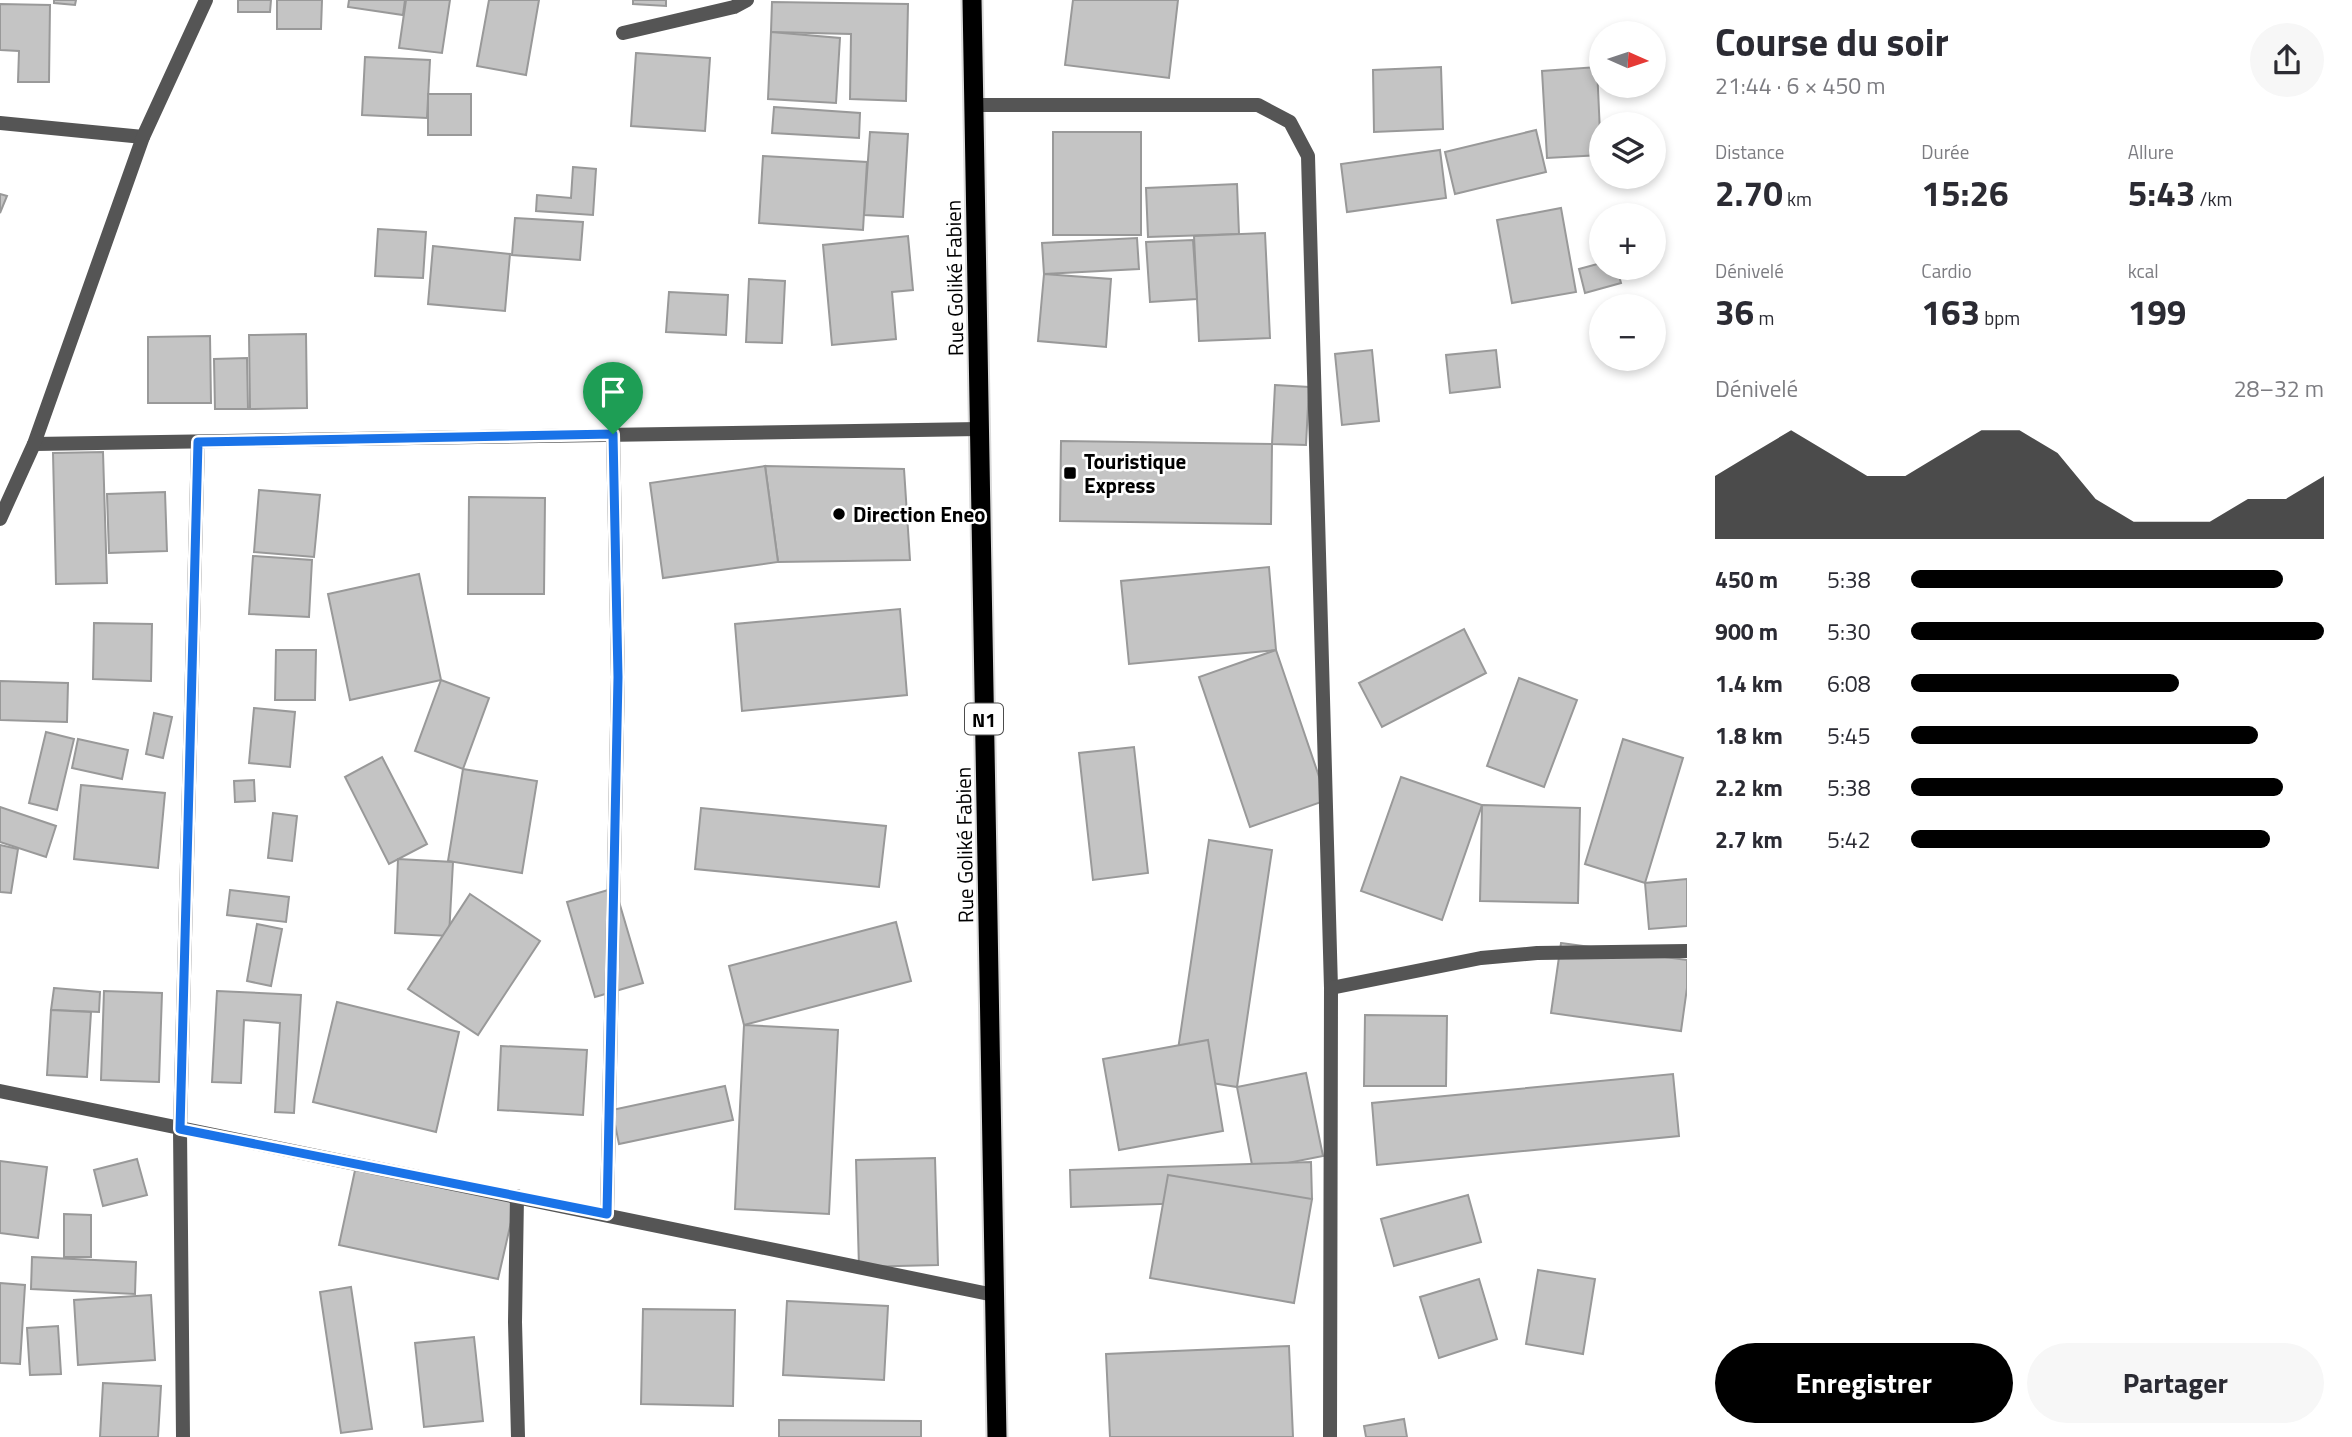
<!DOCTYPE html>
<html lang="fr">
<head>
<meta charset="utf-8">
<style>
	body { margin:0; font-family:"Titillium Web",sans-serif; background:#f7f7f7; color:#2b2b33; height:100vh; display:flex; flex-direction:column; font-size:26px; white-space:nowrap }
	* { box-sizing:border-box; margin:0 }
	p { font-size:23px; color:#7c7c81 }
	.icon { flex:none; width:38px; height:38px; fill:none; stroke:currentColor; stroke-width:2; stroke-linecap:round; stroke-linejoin:round }
	.map { position:relative; flex:1; overflow:hidden }
	.drawer { display:flex; flex-direction:column; background:#fff; width:665px }
	.drawer>* { flex:none }
	.needle { width:46px; rotate:93deg }
	.fabs { position:absolute; left:1589px; top:21px; display:grid; gap:14px }
	.fabs a { display:grid; place-items:center; width:77px; height:77px; border-radius:50%; background:#fff; box-shadow:0 4px 10px #0003; font-size:35px }
	.pin { position:absolute; display:grid; place-items:center; width:60px; height:60px; color:#fff; margin:-72px -30px; border-radius:50% 50% 50% 0; rotate:-45deg; box-shadow:0 0 7px #0007 }
	.pin .icon { rotate:45deg }
	.round { display:grid; place-items:center; flex:none; width:74px; height:74px; border-radius:37px; background:#f7f7f7 }
	.head { display:flex; align-items:center; justify-content:space-between; height:119px; padding:0 28px }
	h1 { font-size:38px; font-weight:700; line-height:52px }
	.stats { display:grid; grid-template-columns:repeat(3,1fr); gap:10px; height:119px; padding:7px 28px }
	.stats div { display:grid; align-content:center }
	.stats b { font-size:35px; font-weight:700 }
	.stats small { font-size:19px; font-weight:400 }
	.stats p { font-size:19px }
	.chart { height:196px; padding:14px 28px }
	.chart p { display:flex; justify-content:space-between }
	.chart svg { width:100%; height:126px; margin-top:7px; fill:#000; opacity:.7 }
	.action { display:flex; gap:14px; margin-top:auto; padding:14px 28px }
	.action a { flex:1; height:80px; border-radius:42px; background:#000; color:#fff; font-size:28px; font-weight:700; line-height:80px; text-align:center }
	.action a+a { background:#f7f7f7; color:#2b2b33 }
	ul { padding:0 28px; list-style:none; font-size:23px }
	li { display:grid; grid-template-columns:112px 84px 1fr; align-items:center; height:52px }
	li i { height:18px; border-radius:9px; background:#000 }
	main { display:flex; flex:1; min-height:0 }
	.map>svg:first-child { display:block }
	.building { fill:#c4c4c4; stroke:#999; stroke-width:2 }
	.lines { fill:none; stroke-linecap:round; stroke-linejoin:round }
	.trunk-casing { stroke:#dbdbdb; stroke-width:23 }
	.minor { stroke:#555; stroke-width:14 }
	.trunk { stroke:#000; stroke-width:19 }
	.route-casing { stroke:#fff; stroke-width:14 }
	.route { stroke:#1a73e8; stroke-width:9 }
	.poi-dot { fill:#000; stroke:#fff; stroke-width:2.5 }
	.labels { text-anchor:middle; dominant-baseline:central; stroke-width:5; stroke-linejoin:round; paint-order:stroke }
	.shield { fill:#fff; stroke:#4c4c4c; stroke-width:2 }
	.shield-label { font-size:19px; font-weight:bold; fill:#000 }
	.street-label { font-size:21px; fill:#000; stroke:#fff }
	.poi-label { font-size:21px; font-weight:bold; fill:#000; stroke:#fff; text-anchor:start }
</style>
</head>
<body>
<main>
<div class="map">
<svg width="1687" height="1437" viewBox="0 0 1687 1437">
	<rect width="100%" height="100%" fill="#fff"/>
	<g class="building">
		<path d="M54,0H76L75,5L54,3Z"/>
		<path d="M238,0H271L270,12H238Z"/>
		<path d="M277,0H322L321,29H277Z"/>
		<path d="M349,0H405L403,15L348,7Z"/>
		<path d="M406,0H450L442,53L399,48Z"/>
		<path d="M489,0H539L526,75L477,66Z"/>
		<path d="M633,0H666V6L633,4Z"/>
		<path d="M1073,0H1178L1169,78L1065,65Z"/>
		<path d="M772,2L908,4L906,101L850,99L851,34L771,32Z"/>
		<path d="M0,4L50,5L49,82H18L19,51L0,50Z"/>
		<path d="M771,32L840,38L836,103L768,99Z"/>
		<path d="M636,53L710,58L705,131L631,126Z"/>
		<path d="M365,57L430,60L427,118L362,115Z"/>
		<path d="M1441,67L1443,129L1374,132L1373,70Z"/>
		<path d="M1597,67L1601,155L1547,158L1542,71Z"/>
		<rect x="428" y="94" width="43" height="41"/>
		<path d="M774,107L860,113L859,138L772,133Z"/>
		<path d="M1536,130L1546,172L1455,194L1445,152Z"/>
		<path d="M870,132L908,134L903,217L864,215Z"/>
		<rect x="1053" y="132" width="88" height="103"/>
		<path d="M1440,150L1446,198L1347,212L1341,164Z"/>
		<path d="M763,156L867,162L863,230L759,223Z"/>
		<path d="M573,167L596,169L593,215L536,211L537,195L571,198Z"/>
		<path d="M1237,184L1239,234L1148,237L1146,188Z"/>
		<path d="M0,194L7,196L0,213Z"/>
		<path d="M1561,208L1576,292L1512,303L1497,220Z"/>
		<path d="M515,218L583,222L580,260L512,255Z"/>
		<path d="M378,229L426,232L423,278L375,276Z"/>
		<path d="M1265,233L1270,338L1199,341L1194,236Z"/>
		<path d="M908,236L913,290L892,292L896,339L832,345L823,245Z"/>
		<path d="M1137,238L1139,269L1044,274L1042,243Z"/>
		<path d="M1193,240L1197,299L1150,302L1146,242Z"/>
		<path d="M433,246L510,254L505,311L428,304Z"/>
		<path d="M1601,263V268H1617L1621,283L1585,293L1579,269Z"/>
		<path d="M1044,274L1111,279L1106,347L1038,341Z"/>
		<path d="M749,279L785,281L782,343L746,342Z"/>
		<path d="M669,292L728,295L726,335L666,332Z"/>
		<path d="M306,334L307,408L250,409L249,335Z"/>
		<path d="M210,336L211,403H148V337Z"/>
		<path d="M1372,350L1379,421L1342,425L1335,354Z"/>
		<path d="M1496,350L1500,387L1450,393L1446,355Z"/>
		<path d="M247,358L248,409H215L214,359Z"/>
		<path d="M1275,385L1309,387L1306,445L1272,444Z"/>
		<path d="M1061,441L1272,444L1271,524L1060,521Z"/>
		<path d="M103,452L107,583L56,584L53,453Z"/>
		<path d="M765,466L904,469L910,560L778,562Z"/>
		<path d="M765,466L778,562L663,578L650,483Z"/>
		<path d="M259,490L320,495L314,557L254,552Z"/>
		<path d="M165,492L167,551L109,553L107,494Z"/>
		<path d="M469,497L545,498L544,594H468Z"/>
		<path d="M253,556L312,560L309,617L249,614Z"/>
		<path d="M1269,567L1276,650L1129,664L1121,581Z"/>
		<path d="M419,574L441,680L350,700L328,594Z"/>
		<path d="M900,609L907,695L742,711L735,624Z"/>
		<path d="M94,623L152,624L151,681L93,679Z"/>
		<path d="M1464,629L1486,673L1382,727L1359,683Z"/>
		<path d="M276,650H316L315,700H275Z"/>
		<path d="M1276,650L1327,800L1250,827L1199,677Z"/>
		<path d="M1519,678L1577,700L1544,787L1487,766Z"/>
		<path d="M441,680L489,698L463,769L415,751Z"/>
		<path d="M0,681L68,683L67,722L0,720Z"/>
		<path d="M254,708L295,712L290,767L249,763Z"/>
		<path d="M154,713L172,717L163,758L146,754Z"/>
		<path d="M46,732L74,739L57,810L29,803Z"/>
		<path d="M78,739L128,750L122,779L72,768Z"/>
		<path d="M1623,739L1683,758L1645,883L1585,864Z"/>
		<path d="M1134,747L1148,873L1093,880L1079,753Z"/>
		<path d="M382,757L427,844L389,864L345,777Z"/>
		<path d="M463,769L537,781L522,873L448,861Z"/>
		<path d="M1401,777L1482,805L1442,920L1361,891Z"/>
		<path d="M254,780L255,801L235,802L234,781Z"/>
		<path d="M81,785L165,793L158,868L74,859Z"/>
		<path d="M1482,805L1580,808L1578,903L1480,901Z"/>
		<path d="M0,807L56,826L46,857L0,842Z"/>
		<path d="M701,808L886,826L879,887L695,869Z"/>
		<path d="M273,813L297,816L292,861L268,858Z"/>
		<path d="M1209,840L1272,850L1237,1087L1174,1077Z"/>
		<path d="M0,845L18,849L11,893L0,892Z"/>
		<path d="M398,859L453,862L449,936L395,933Z"/>
		<path d="M1687,879V926L1649,929L1645,883Z"/>
		<path d="M615,888L643,983L595,997L567,902Z"/>
		<path d="M230,890L289,897L286,922L227,915Z"/>
		<path d="M470,894L540,941L478,1035L408,989Z"/>
		<path d="M896,922L911,981L744,1025L729,966Z"/>
		<path d="M257,924L282,929L271,986L247,981Z"/>
		<path d="M1561,943L1687,960V988L1681,1031L1551,1013Z"/>
		<path d="M54,988L100,992L99,1012L51,1010Z"/>
		<path d="M104,991L162,993L159,1082L101,1080Z"/>
		<path d="M217,991L301,995L294,1113L275,1112L280,1023L244,1020L241,1083L212,1082Z"/>
		<path d="M337,1002L459,1032L436,1132L313,1102Z"/>
		<path d="M51,1010L91,1012L87,1077L47,1075Z"/>
		<path d="M1365,1015L1447,1016L1446,1086H1364Z"/>
		<path d="M744,1025L838,1030L829,1214L735,1209Z"/>
		<path d="M1208,1040L1223,1131L1119,1150L1103,1059Z"/>
		<path d="M501,1046L587,1050L583,1115L498,1110Z"/>
		<path d="M1306,1073L1323,1156L1253,1170L1237,1087Z"/>
		<path d="M1673,1074L1679,1136L1377,1165L1372,1103Z"/>
		<path d="M725,1086L733,1120L619,1144L612,1110Z"/>
		<path d="M935,1158L938,1265L859,1267L856,1160Z"/>
		<path d="M137,1159L147,1195L103,1206L94,1170Z"/>
		<path d="M0,1161L47,1167L38,1238L0,1233Z"/>
		<path d="M357,1161L517,1196L498,1279L339,1245Z"/>
		<path d="M1311,1162L1312,1199L1071,1207L1070,1170Z"/>
		<path d="M1168,1175L1312,1199L1294,1303L1150,1278Z"/>
		<path d="M1468,1195L1481,1242L1394,1266L1381,1219Z"/>
		<path d="M64,1214L91,1215V1257H64Z"/>
		<path d="M32,1257L136,1262L135,1294L31,1289Z"/>
		<path d="M1538,1270L1595,1279L1583,1354L1526,1344Z"/>
		<path d="M1479,1279L1497,1339L1439,1358L1420,1297Z"/>
		<path d="M0,1283L25,1285L20,1364L0,1363Z"/>
		<path d="M351,1287L372,1429L341,1433L320,1292Z"/>
		<path d="M151,1295L155,1360L78,1365L74,1300Z"/>
		<path d="M787,1301L888,1306L884,1380L783,1375Z"/>
		<path d="M643,1309L735,1310L733,1406L641,1404Z"/>
		<path d="M58,1326L61,1374L30,1375L27,1328Z"/>
		<path d="M474,1337L483,1421L424,1427L415,1343Z"/>
		<path d="M1289,1346L1293,1437H1110L1106,1354Z"/>
		<path d="M103,1383L161,1386L158,1437H100Z"/>
		<path d="M1404,1419L1407,1437H1366L1364,1426Z"/>
		<path d="M779,1420L921,1421V1437H779Z"/>
	</g>
	<g class="lines">
		<g class="trunk-casing">
			<path id="trunk" d="M972,0L997,1437"/>
		</g>
		<g class="minor">
			<path d="M623,33L734,7L747,0"/>
			<path d="M973,105H1258L1290,122L1308,156L1331,988L1330,1437"/>
			<path d="M0,123L143,137"/>
			<path d="M34,444L979,429"/>
			<path d="M0,519L34,444L143,137L206,0"/>
			<path d="M1331,988L1481,958L1537,953L1687,951"/>
			<path d="M0,1091L994,1295"/>
			<path d="M517,1196L515,1322L518,1437"/>
			<path d="M607,1214L618,677L613,434"/>
			<path d="M183,1437L180,1129L198,442"/>
		</g>
		<use href="#trunk" class="trunk"/>
	</g>
	<g class="lines">
		<g class="route-casing">
			<path id="route" d="M613,434L618,677L607,1214L180,1129L198,442Z"/>
		</g>
		<use href="#route" class="route"/>
	</g>
	<g class="poi-dot">
		<rect x="1063" y="466" width="14" height="14" rx="3.5"/>
		<circle cx="839" cy="514" r="7"/>
	</g>
	<g class="labels">
		<rect class="shield" x="965" y="703.5" width="38" height="31" rx="5"/>
		<g class="shield-label">
			<text x="984" y="719">N1</text>
		</g>
		<g class="street-label">
			<text transform="translate(954 278) rotate(-91)">Rue Goliké Fabien</text>
			<text transform="translate(964 845) rotate(-91)">Rue Goliké Fabien</text>
		</g>
		<g class="poi-label">
			<text x="1084" y="461">Touristique<tspan x="1084" dy="24">Express</tspan></text>
			<text x="853" y="514">Direction Eneo</text>
		</g>
	</g>
</svg>
<div class="fabs">
<a><svg class="needle" viewBox="-14 -14 28 28"><path d="M0-13l5 13h-10z" fill="#e53935"/><path d="M0 13l5-13h-10z" fill="#7c7c81"/></svg></a>
<a><svg class="icon" aria-label="layers" viewBox="0 0 24 24"><path d="M12 4l9 5-9 5-9-5zM3 14l9 5 9-5"/></svg></a>
<a>+</a>
<a>−</a>
</div>
<div class="pin" style="left:613px;top:434px;background:#1e9e55"><svg class="icon" aria-label="arrive" viewBox="0 0 24 24"><path d="M6 21V4h12l-3 4 3 4H6"/></svg></div>
</div>
<section class="drawer">
<div class="head"><div><h1>Course du soir</h1><p>21:44 · 6 × 450 m</p></div><a class="round"><svg class="icon" aria-label="share" viewBox="0 0 24 24"><path d="M12 15V3M7 8l5-5 5 5M5 13v7h14v-7"/></svg></a></div>
<div class="stats">
<div><p>Distance</p><b>2.70<small> km</small></b></div>
<div><p>Durée</p><b>15:26</b></div>
<div><p>Allure</p><b>5:43<small> /km</small></b></div>
</div>
<div class="stats">
<div><p>Dénivelé</p><b>36<small> m</small></b></div>
<div><p>Cardio</p><b>163<small> bpm</small></b></div>
<div><p>kcal</p><b>199</b></div>
</div>
<div class="chart"><p><span>Dénivelé</span>28–32 m</p>
<svg viewBox="0 0 160 44" preserveAspectRatio="none"><path d="M0 44V22L10 14L20 6L30 14L40 22L50 22L60 14L70 6L80 6L90 14L100 30L110 38L120 38L130 38L140 30L150 30L160 22V44z"/></svg>
</div>
<ul>
<li><b>450 m</b>5:38<i style="width:90%"></i></li>
<li><b>900 m</b>5:30<i style="width:100%"></i></li>
<li><b>1.4 km</b>6:08<i style="width:65%"></i></li>
<li><b>1.8 km</b>5:45<i style="width:84%"></i></li>
<li><b>2.2 km</b>5:38<i style="width:90%"></i></li>
<li><b>2.7 km</b>5:42<i style="width:87%"></i></li>
</ul>
<div class="action"><a>Enregistrer</a><a>Partager</a></div>
</section>
</main>
</body>
</html>
